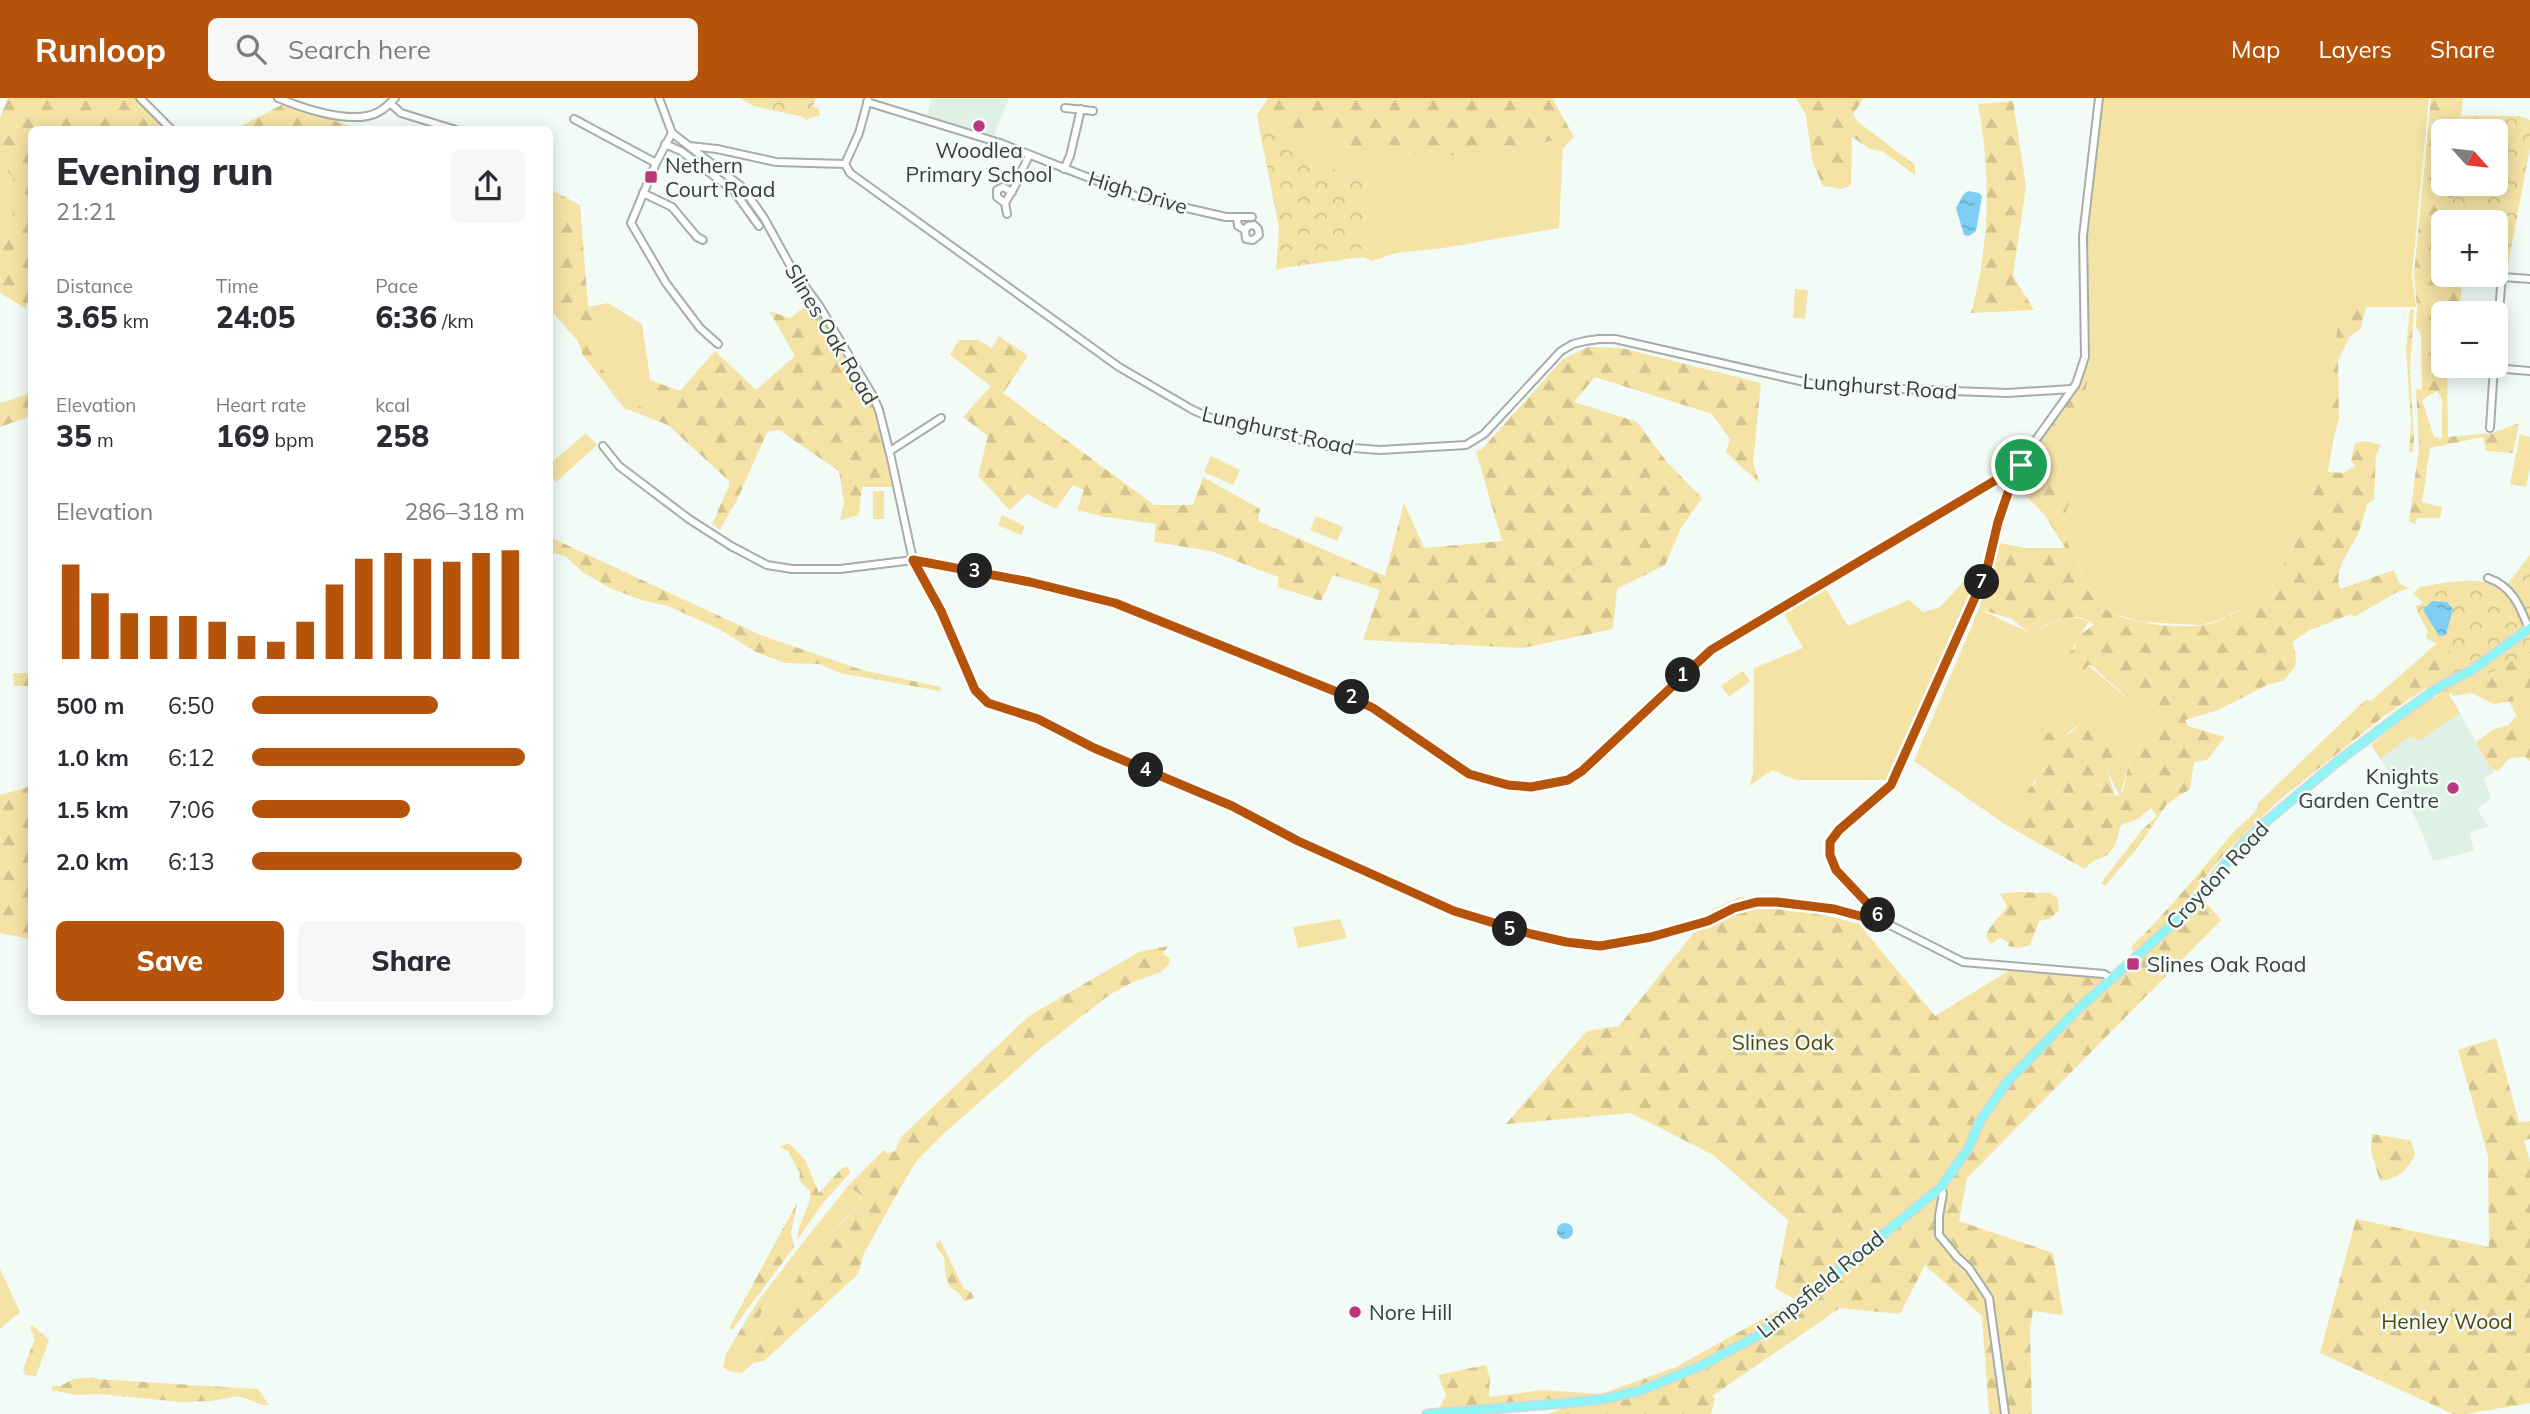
<!DOCTYPE html>
<html lang="en">
<head>
<meta charset="utf-8">
<style>
	body { margin:0; font-family:Mulish,sans-serif; background:#f7f7f7; color:#2b2b33; height:100vh; display:flex; flex-direction:column; font-size:26px; white-space:nowrap }
	* { box-sizing:border-box; margin:0 }
	p { font-size:23px; color:#7c7c81 }
	.icon { flex:none; width:38px; height:38px; fill:none; stroke:currentColor; stroke-width:2; stroke-linecap:round; stroke-linejoin:round }
	.map { position:relative; flex:1; overflow:hidden }
	.sheet { position:absolute; left:28px; top:28px; width:525px; height:889px; display:flex; flex-direction:column; background:#fff; border-radius:10px; box-shadow:0 4px 18px #0003 }
	.sheet>* { flex:none }
	.needle { width:46px; rotate:117deg }
	.buttons { position:absolute; left:2431px; top:21px; display:grid; gap:14px }
	.buttons a { display:grid; place-items:center; width:77px; height:77px; border-radius:10px; background:#fff; box-shadow:0 4px 18px #0003; font-size:35px }
	.pin { position:absolute; display:grid; place-items:center; width:60px; height:60px; color:#fff; margin:-30px; border:4px solid #fff; border-radius:50%; box-shadow:0 2px 7px #0007 }
	.km { position:absolute; width:35px; height:35px; margin:-18px; border-radius:50%; background:#222; color:#fff; font-size:19px; line-height:35px; text-align:center }
	.round { display:grid; place-items:center; flex:none; width:74px; height:74px; border-radius:10px; background:#f7f7f7 }
	.head { display:flex; align-items:center; justify-content:space-between; height:119px; padding:0 28px }
	h1 { font-size:38px; font-weight:800; line-height:52px }
	.figures { display:grid; grid-template-columns:repeat(3,1fr); gap:10px; height:119px; padding:7px 28px }
	.figures div { display:grid; align-content:center }
	.figures b { font-size:30px; font-weight:800 }
	.figures small { font-size:19px; font-weight:400 }
	.figures p { font-size:19px }
	.chart { height:196px; padding:14px 28px }
	.chart p { display:flex; justify-content:space-between }
	.chart svg { width:100%; height:126px; margin-top:7px; stroke:#b45309; stroke-width:6 }
	.primary-button { display:flex; gap:14px; margin-top:auto; padding:14px 28px }
	.primary-button a { flex:1; height:80px; border-radius:10px; background:#b45309; color:#fff; font-size:28px; font-weight:800; line-height:80px; text-align:center }
	.primary-button a+a { background:#f7f7f7; color:#2b2b33 }
	ul { padding:0 28px; list-style:none; font-size:23px }
	li { display:grid; grid-template-columns:112px 84px 1fr; align-items:center; height:52px }
	li i { height:18px; border-radius:9px; background:#b45309 }
	header { display:flex; align-items:center; gap:42px; box-sizing:border-box; height:98px; padding:0 35px; background:#b45309; color:#fff }
	header strong { font-size:33px }
	nav { display:flex; gap:38px; margin-inline-start:auto; font-size:24px }
	.search { width:490px; height:63px; background:#f7f7f7; display:flex; align-items:center; gap:18px; box-sizing:border-box; padding:0 24px; border-radius:10px; color:#7c7c81; font-size:26px }
	.map>svg:first-child { display:block }
	.built { fill:#dff0e6 }
	.green { fill:#f5e3a5 }
	.forest { fill:url(#forest-firs); fill-rule:evenodd }
	.park { fill:url(#park-crowns) }
	.water { fill:url(#water-ripples) }
	.lines { fill:none; stroke-linecap:round; stroke-linejoin:round }
	.minor-casing { stroke:#a5aea9; stroke-width:10 }
	.major-casing { stroke:#d7d8d8; stroke-width:11 }
	.minor { stroke:#fff; stroke-width:6 }
	.major { stroke:#8df5f5; stroke-width:8 }
	.route-casing { stroke:#fff; stroke-width:14 }
	.route { stroke:#b45309; stroke-width:9 }
	.poi-dot { fill:#bb387f; stroke:#f2fbf6; stroke-width:2.5 }
	.labels { text-anchor:middle; dominant-baseline:central; stroke-width:5; stroke-linejoin:round; paint-order:stroke }
	.poi-label { font-size:21px; fill:#393d3b; stroke:#f2fbf6; text-anchor:start }
	.street-label { font-size:21px; fill:#393d3b; stroke:#f2fbf6 }
	.park-label { font-size:21px; fill:#55460e; stroke:#f2fbf6 }
</style>
</head>
<body>
<header>
<strong>Runloop</strong>
<div class="search"><svg class="icon" aria-label="search" viewBox="0 0 24 24"><circle cx="10" cy="10" r="6"/><path d="M15 15l6 6"/></svg>Search here</div>
<nav><a>Map</a><a>Layers</a><a>Share</a></nav>
</header>
<div class="map">
<svg width="2530" height="1316" viewBox="0 0 2530 1316">
	<defs>
		<pattern id="forest-firs" width="22" height="20" patternUnits="userSpaceOnUse" patternTransform="scale(1.75)"><rect width="22" height="20" fill="#f5e3a5"/><path d="M5 1l3.5 6h-7zM16 11l3.5 6h-7z" fill="#d3c48f"/></pattern>
		<pattern id="park-crowns" width="20" height="18" patternUnits="userSpaceOnUse" patternTransform="scale(1.75)"><rect width="20" height="18" fill="#f5e3a5"/><path d="M2 6a3 3 0 1 1 6 0M12 15a3 3 0 1 1 6 0" fill="none" stroke="#d3c48f"/></pattern>
		<pattern id="water-ripples" width="26" height="14" patternUnits="userSpaceOnUse" patternTransform="scale(1.75)"><rect width="26" height="14" fill="#7fcef3"/><path d="M2 4q2-2 4 0t4 0M15 11q2-2 4 0t4 0" fill="none" stroke="#69a8c6"/></pattern>
	</defs>
	<rect width="100%" height="100%" fill="#f2fbf6"/>
	<g class="built">
		<path d="M932,0H1009L994,38L927,17Z"/>
		<path d="M2449,596L2494,675L2484,680L2491,700L2477,711L2488,728L2470,735L2474,753L2433,763L2421,731L2401,693L2371,647L2421,607L2439,597Z"/>
	</g>
	<g class="green">
		<path d="M2102,0H2429L2412,176L2416,209H2366L2339,214L2324,374L2305,406L2306,424L2300,437L2269,494L2264,500L2216,523L2200,527L2142,524L2104,513L2096,505L2077,464L2045,417L2015,386L2032,352L2075,296L2090,260L2087,139Z"/>
		<path d="M1257,17L1368,55L1468,58L1574,39L1563,50L1559,130L1443,150L1395,155L1372,163L1364,159L1355,160L1354,154L1366,149L1361,93L1367,83L1361,77L1350,81L1258,24Z"/>
		<path d="M0,66L32,90L31,136L27,151L0,140Z"/>
		<path d="M1795,191L1808,192L1805,221L1793,220Z"/>
		<path d="M608,205L642,226L653,300L663,313L658,323C631,302 576,263 594,222C596,216 604,210 608,205Z"/>
		<path d="M586,335L597,347L556,384L550,376V366Z"/>
		<path d="M2520,336L2530,339V369L2526,389L2510,386Z"/>
		<path d="M1211,358L1240,372L1233,387L1204,374Z"/>
		<rect x="873" y="393" width="11" height="28"/>
		<path d="M1002,417L1025,428L1021,437L998,427Z"/>
		<path d="M1316,418L1343,429L1337,443L1310,432Z"/>
		<path d="M1985,461L1889,682H1796L1772,672L1749,688L1753,675L1754,570L1803,550L1783,514L1825,489L1848,528L1909,502L1923,514L1940,509Z"/>
		<path d="M1979,511L2030,535L2068,518L2089,523L2072,551L2071,572L2088,567L2141,612L2164,621L2130,660L2120,698L2107,673L2122,658L2100,627L2088,620L2065,637L2006,727L1914,663Z"/>
		<path d="M1743,573L1750,583L1729,599L1721,588Z"/>
		<path d="M2449,596L2460,615L2420,642L2409,639L2381,660L2371,647C2391,631 2424,597 2449,596Z"/>
		<path d="M2530,600V635L2523,632L2509,603Z"/>
		<path d="M1340,821L1347,840L1298,850L1293,829Z"/>
		<path d="M848,1088L861,1097C858,1111 844,1120 834,1131C802,1166 781,1210 756,1251L753,1265L742,1275L729,1273L723,1269L726,1256L738,1259L763,1212L792,1169L794,1156Z"/>
		<path d="M810,1102L823,1105L798,1141V1132Z"/>
		<path d="M0,1171L20,1214L0,1231Z"/>
	</g>
	<g class="forest">
		<path d="M8,0H136L167,31L32,32L31,99L12,89L13,79L0,66V20Z"/>
		<path d="M1268,0H1552L1574,39L1468,58L1368,55L1257,17Z"/>
		<path d="M1796,0H1864L1853,16L1858,24L1915,67V77L1882,53L1870,51L1852,39L1851,87L1842,91L1823,88L1812,62L1806,17Z"/>
		<path d="M2431,0H2463L2460,33H2443V86H2455L2450,124H2443V177H2462L2460,215H2443V268H2447L2448,339L2493,335L2519,325L2513,355L2486,353L2483,339L2430,350L2422,404L2442,409L2440,420H2417L2416,426L2409,424L2419,349L2416,291L2422,292L2421,236L2416,229L2417,210L2414,176ZM2437,293L2442,301V340L2434,339L2422,302Z"/>
		<path d="M2013,3L2026,88L2013,178L2034,212L1971,215C1990,148 1991,75 1978,6Z"/>
		<path d="M283,6L360,31H236Z"/>
		<path d="M550,91L580,107L588,209L608,205C604,210 596,216 594,222C576,263 630,302 659,322L663,313L653,300L650,282L680,293L715,253L756,292L795,258L769,213L790,220L804,209L805,190L852,275L874,309L893,389H862L859,417L840,422L844,405L839,373L779,332L767,334L738,400L720,432L712,426L729,388V383L668,327L624,310L583,257L577,242L550,211Z"/>
		<path d="M11,104L31,112V200L25,210L0,195V140L7,143L14,130Z"/>
		<path d="M2366,209L2360,232L2350,238L2338,263L2339,321L2333,343L2328,374L2344,375L2355,368L2351,362L2355,345L2365,343L2381,347L2376,357L2374,402L2367,406C2365,415 2362,424 2359,433C2351,453 2333,469 2340,491L2394,472C2397,481 2399,488 2410,490L2397,494L2354,519L2351,516L2310,532L2292,544L2296,558L2295,569L2283,583L2267,587L2218,612L2185,622L2188,628L2225,639L2207,662L2194,664L2190,691L2167,706L2139,748L2105,788L2101,785L2142,732L2157,718L2151,710L2138,721L2121,727C2117,736 2118,747 2110,754C2101,763 2094,759 2085,771L2006,727L2030,689L2035,686L2038,675L2044,671L2037,652L2047,635L2065,637L2071,635L2086,620L2097,623L2100,627L2122,658L2107,673L2115,697L2119,698L2123,693L2130,660L2164,621L2141,612L2091,567H2088L2085,571L2071,572L2070,553L2075,550L2077,539L2094,527C2074,509 2050,526 2030,535L2012,521L1979,511L2000,445L2025,450H2065L2045,417L2015,386L2032,352L2075,296L2089,267C2087,309 2071,327 2040,352L2070,403L2060,429L2096,505C2118,526 2187,534 2215,524C2232,518 2247,506 2264,500L2269,494L2300,437L2306,424L2305,406L2324,374L2339,213Z"/>
		<path d="M2410,211L2414,212L2410,271L2414,340L2413,353L2409,355L2411,325L2406,251Z"/>
		<path d="M999,238L1028,258L1003,295L1154,407H1193L1203,379L1260,411L1258,423L1385,478L1404,405L1424,450L1502,443L1476,353L1482,351L1563,261L1588,249L1621,250L1761,285L1753,365L1760,386L1726,354L1730,341L1712,316L1595,279L1574,304L1637,324L1666,363L1702,400L1681,430L1665,467L1617,491L1613,531L1523,550L1363,542L1380,492L1333,477L1321,503L1278,489V479L1211,453L1154,444L1156,426L1105,419L1077,412L1084,392L1073,387L1056,411L1027,396L1010,412L978,378L988,338L963,319L991,288L950,257L959,242H978L992,250Z"/>
		<path d="M31,295V318L0,329V305Z"/>
		<path d="M554,441L758,536L862,572L941,589L940,593L840,575L819,566L785,565L756,554L719,531L668,508L641,502L610,490L584,475L565,458L550,454V444Z"/>
		<path d="M2451,485H2467L2530,543V600L2494,606L2471,595L2453,598L2438,582L2384,618L2277,704L2224,756L2183,807L2197,795L2221,822L1967,1080L1959,1123L2053,1155L2063,1217L2033,1213L2030,1231L2032,1316H1989L1982,1218L1925,1167L1900,1216L1840,1210L1712,1298L1715,1301L1711,1316H1548L1590,1301L1438,1313L1446,1297L1438,1277L1486,1267L1490,1280L1489,1299L1543,1292L1601,1296L1676,1269L1796,1202L1775,1190L1788,1122L1713,1057L1631,1015L1506,1026L1587,933L1619,928L1712,812L1739,799L1756,800L1859,826L1935,918L2010,872L2112,877L2144,846L2133,853L2131,849C2166,815 2195,779 2226,743C2235,731 2247,723 2257,712V706L2360,607L2366,602L2371,603L2443,540L2424,505L2413,496L2420,489Z"/>
		<path d="M13,575H31V588H14Z"/>
		<path d="M2515,619L2524,624L2523,632L2530,635V663L2525,659L2510,660L2498,673L2491,671L2476,644L2494,631L2509,627Z"/>
		<path d="M31,688H32L31,841L0,835V697Z"/>
		<path d="M2018,794L2051,795L2058,801L2059,812L2050,821L2039,823L2030,847L2019,850L2008,848L2009,845L2000,840L1991,846L1986,838C1990,826 2000,820 2007,808L2000,796Z"/>
		<path d="M1168,848L1163,856L1170,860L1169,866L1161,874L1133,884L1109,897L1041,950L941,1038L917,1062L902,1087L864,1155L858,1176L764,1263L753,1265L755,1254C777,1216 797,1176 824,1142C835,1128 858,1114 861,1097L848,1088L884,1052L887,1055L895,1053L901,1039L1029,918L1139,854Z"/>
		<path d="M2496,940L2519,1024L2530,1023V1041L2524,1042L2530,1064V1305L2466,1316H2453L2320,1255L2356,1121L2489,1149L2488,1058L2458,952Z"/>
		<path d="M2372,1036L2409,1042L2413,1048L2415,1057C2405,1074 2399,1080 2380,1083L2371,1053Z"/>
		<path d="M789,1045L805,1062L819,1095L842,1070L848,1069L850,1075L823,1105L810,1102V1093L799,1082L800,1075L788,1053L779,1049Z"/>
		<path d="M797,1105L791,1135L794,1149L732,1232L729,1230Z"/>
		<path d="M940,1142L964,1191L971,1194L974,1200L964,1203L959,1195L951,1190L946,1180L944,1159L935,1147Z"/>
		<path d="M794,1156L792,1169L763,1212L738,1259L726,1256L758,1203Z"/>
		<path d="M32,1227L49,1242L36,1278L26,1277L23,1271L35,1241L30,1230Z"/>
		<path d="M93,1279L97,1281L258,1291L269,1307H262L239,1298L211,1303L182,1304L98,1296L77,1297L51,1292L52,1288H60L74,1281Z"/>
	</g>
	<g class="park">
		<path d="M740,0H816L813,8L819,11L820,18L809,20L808,23L800,18L753,8Z"/>
		<path d="M2462,18H2520L2530,22V50L2508,167L2496,166V124H2450L2455,86H2496V33H2460Z"/>
		<path d="M1258,24L1350,81L1362,77L1367,83L1361,93L1366,149L1354,154L1355,160L1276,171L1279,130Z"/>
		<path d="M2530,457V554L2449,596L2439,597L2426,590L2453,556L2426,540L2428,534L2415,509L2425,504L2420,489C2445,485 2482,476 2503,492Z"/>
	</g>
	<g class="water">
		<path d="M1968,93L1979,95L1982,98L1976,133L1969,138L1964,137L1956,110L1963,97Z"/>
		<path d="M2432,503L2447,504L2453,511L2446,537L2439,538L2423,512Z"/>
		<circle cx="1565" cy="1133" r="8"/>
	</g>
	<g class="lines">
		<g class="minor-casing">
			<g id="minor">
				<path d="M140,0L172,32"/>
				<path d="M278,0C302,10 341,23 367,18C379,16 387,9 395,0"/>
				<path d="M659,0L672,35L742,89L764,120L791,169L820,209L873,298L879,312L891,360L913,462L941,513L975,591L988,605L1038,621L1094,650L1232,708L1298,743L1352,766L1430,804L1482,823L1531,836L1566,844L1600,848L1622,845L1708,823L1734,810L1757,804H1777L1834,811L1886,825L1963,864L2104,876L2112,881"/>
				<path d="M867,4L1000,45L1138,99L1226,119H1252"/>
				<path d="M390,5L401,15L456,32"/>
				<path d="M1065,10L1093,13"/>
				<path d="M574,21L656,65"/>
				<path d="M672,35L656,65L631,125L666,185L700,230L718,246"/>
				<path d="M665,46L681,53L734,93L759,128"/>
				<path d="M689,48L717,51L776,64L845,66L850,75L1119,269L1193,312L1213,321L1327,348L1380,352L1466,347L1484,336L1561,253L1573,246L1585,243L1599,241H1615L1822,288L2007,295L2072,291"/>
				<path d="M845,66L859,35L868,2"/>
				<path d="M1064,71L1070,58L1081,11"/>
				<path d="M643,95L672,109L697,139L703,142"/>
				<path d="M1005,105L997,99V92L1003,89L1012,94"/>
				<path d="M1007,116L1005,105L1015,88L1029,57"/>
				<path d="M1237,120L1238,128L1245,132L1246,141L1253,142L1259,137L1258,131L1254,127L1248,128L1245,132"/>
				<path d="M2502,179L2530,181"/>
				<path d="M2496,247L2503,167"/>
				<path d="M2493,270L2530,273"/>
				<path d="M2490,330L2494,268"/>
				<path d="M603,348L619,368L689,421L731,448L767,467L792,471H840L913,462L1066,492L1115,505L1352,599L1373,610L1469,675L1508,687L1531,689L1568,682L1582,673L1711,552L2021,367"/>
				<path d="M890,353L941,320"/>
				<path d="M2488,480C2512,488 2520,508 2529,531"/>
				<path d="M1885,824L1836,772L1830,757V744L1839,732L1891,687L1986,475L1998,424L2012,383L2030,350L2076,286L2085,259L2083,138L2099,0"/>
				<path d="M1940,1090L1943,1095L1939,1118V1137L1957,1159L1969,1170L1989,1200L2005,1316"/>
			</g>
		</g>
		<g class="major-casing">
			<path id="major" d="M1427,1316L1567,1305L1605,1301L1642,1292L1703,1267L1761,1236L1940,1090L1968,1051L1980,1023L2007,984L2078,911L2186,814L2234,755L2262,727L2337,664L2405,613L2439,589L2472,572L2530,530"/>
		</g>
		<use href="#minor" class="minor"/>
		<use href="#major" class="major"/>
	</g>
	<g class="lines">
		<g class="route-casing">
			<path id="route" d="M2021,367L2012,383L1998,424L1986,475L1891,687L1839,732L1830,744V757L1836,772L1886,825L1834,811L1777,804H1757L1734,810L1708,823L1651,839L1600,848L1566,844L1531,836L1454,813L1298,743L1232,708L1094,650L1038,621L988,605L975,592L941,513L913,462L1030,484L1115,505L1352,600L1373,610L1469,676L1508,687L1531,689L1568,682L1582,673L1711,552Z"/>
		</g>
		<use href="#route" class="route"/>
	</g>
	<g class="poi-dot">
		<circle cx="979" cy="28" r="7"/>
		<rect x="644" y="72" width="14" height="14" rx="3.5"/>
		<circle cx="2453" cy="690" r="7"/>
		<rect x="2126" y="859" width="14" height="14" rx="3.5"/>
		<circle cx="1355" cy="1214" r="7"/>
	</g>
	<g class="labels">
		<g class="poi-label">
			<text x="979" y="52" text-anchor="middle">Woodlea<tspan x="979" dy="24">Primary School</tspan></text>
			<text x="665" y="67">Nethern<tspan x="665" dy="24">Court Road</tspan></text>
			<text x="2439" y="678" text-anchor="end">Knights<tspan x="2439" dy="24">Garden Centre</tspan></text>
			<text x="2147" y="866">Slines Oak Road</text>
			<text x="1369" y="1214">Nore Hill</text>
		</g>
		<g class="street-label">
			<text transform="translate(1138 94) rotate(17)">High Drive</text>
			<text transform="translate(832 236) rotate(59)">Slines Oak Road</text>
			<text transform="translate(1880 288) rotate(4)">Lunghurst Road</text>
			<text transform="translate(1278 332) rotate(13)">Lunghurst Road</text>
			<text transform="translate(2217 777) rotate(-47)">Croydon Road</text>
			<text transform="translate(1820 1186) rotate(-39)">Limpsfield Road</text>
		</g>
		<g class="park-label">
			<text x="1783" y="944">Slines Oak</text>
			<text x="2447" y="1223">Henley Wood</text>
		</g>
	</g>
</svg>
<div class="buttons">
<a><svg class="needle" viewBox="-14 -14 28 28"><path d="M0-13l5 13h-10z" fill="#e53935"/><path d="M0 13l5-13h-10z" fill="#7c7c81"/></svg></a>
<a>+</a>
<a>−</a>
</div>
<div class="pin" style="left:2021px;top:367px;background:#1e9e55"><svg class="icon" aria-label="arrive" viewBox="0 0 24 24"><path d="M6 21V4h12l-3 4 3 4H6"/></svg></div>
<b class="km" style="left:1683px;top:577px">1</b>
<b class="km" style="left:1352px;top:599px">2</b>
<b class="km" style="left:975px;top:473px">3</b>
<b class="km" style="left:1146px;top:672px">4</b>
<b class="km" style="left:1510px;top:831px">5</b>
<b class="km" style="left:1878px;top:817px">6</b>
<b class="km" style="left:1982px;top:484px">7</b>
<section class="sheet">
<div class="head"><div><h1>Evening run</h1><p>21:21</p></div><a class="round"><svg class="icon" aria-label="share" viewBox="0 0 24 24"><path d="M12 15V3M7 8l5-5 5 5M5 13v7h14v-7"/></svg></a></div>
<div class="figures">
<div><p>Distance</p><b>3.65<small> km</small></b></div>
<div><p>Time</p><b>24:05</b></div>
<div><p>Pace</p><b>6:36<small> /km</small></b></div>
</div>
<div class="figures">
<div><p>Elevation</p><b>35<small> m</small></b></div>
<div><p>Heart rate</p><b>169<small> bpm</small></b></div>
<div><p>kcal</p><b>258</b></div>
</div>
<div class="chart"><p><span>Elevation</span>286–318 m</p>
<svg viewBox="0 0 160 44" preserveAspectRatio="none"><path d="M5 44V11M15 44V21M25 44V28M35 44V29M45 44V29M55 44V31M65 44V36M75 44V38M85 44V31M95 44V18M105 44V9M115 44V7M125 44V9M135 44V10M145 44V7M155 44V6"/></svg>
</div>
<ul>
<li><b>500 m</b>6:50<i style="width:68%"></i></li>
<li><b>1.0 km</b>6:12<i style="width:100%"></i></li>
<li><b>1.5 km</b>7:06<i style="width:58%"></i></li>
<li><b>2.0 km</b>6:13<i style="width:99%"></i></li>
</ul>
<div class="primary-button"><a>Save</a><a>Share</a></div>
</section>
</div>
</body>
</html>
